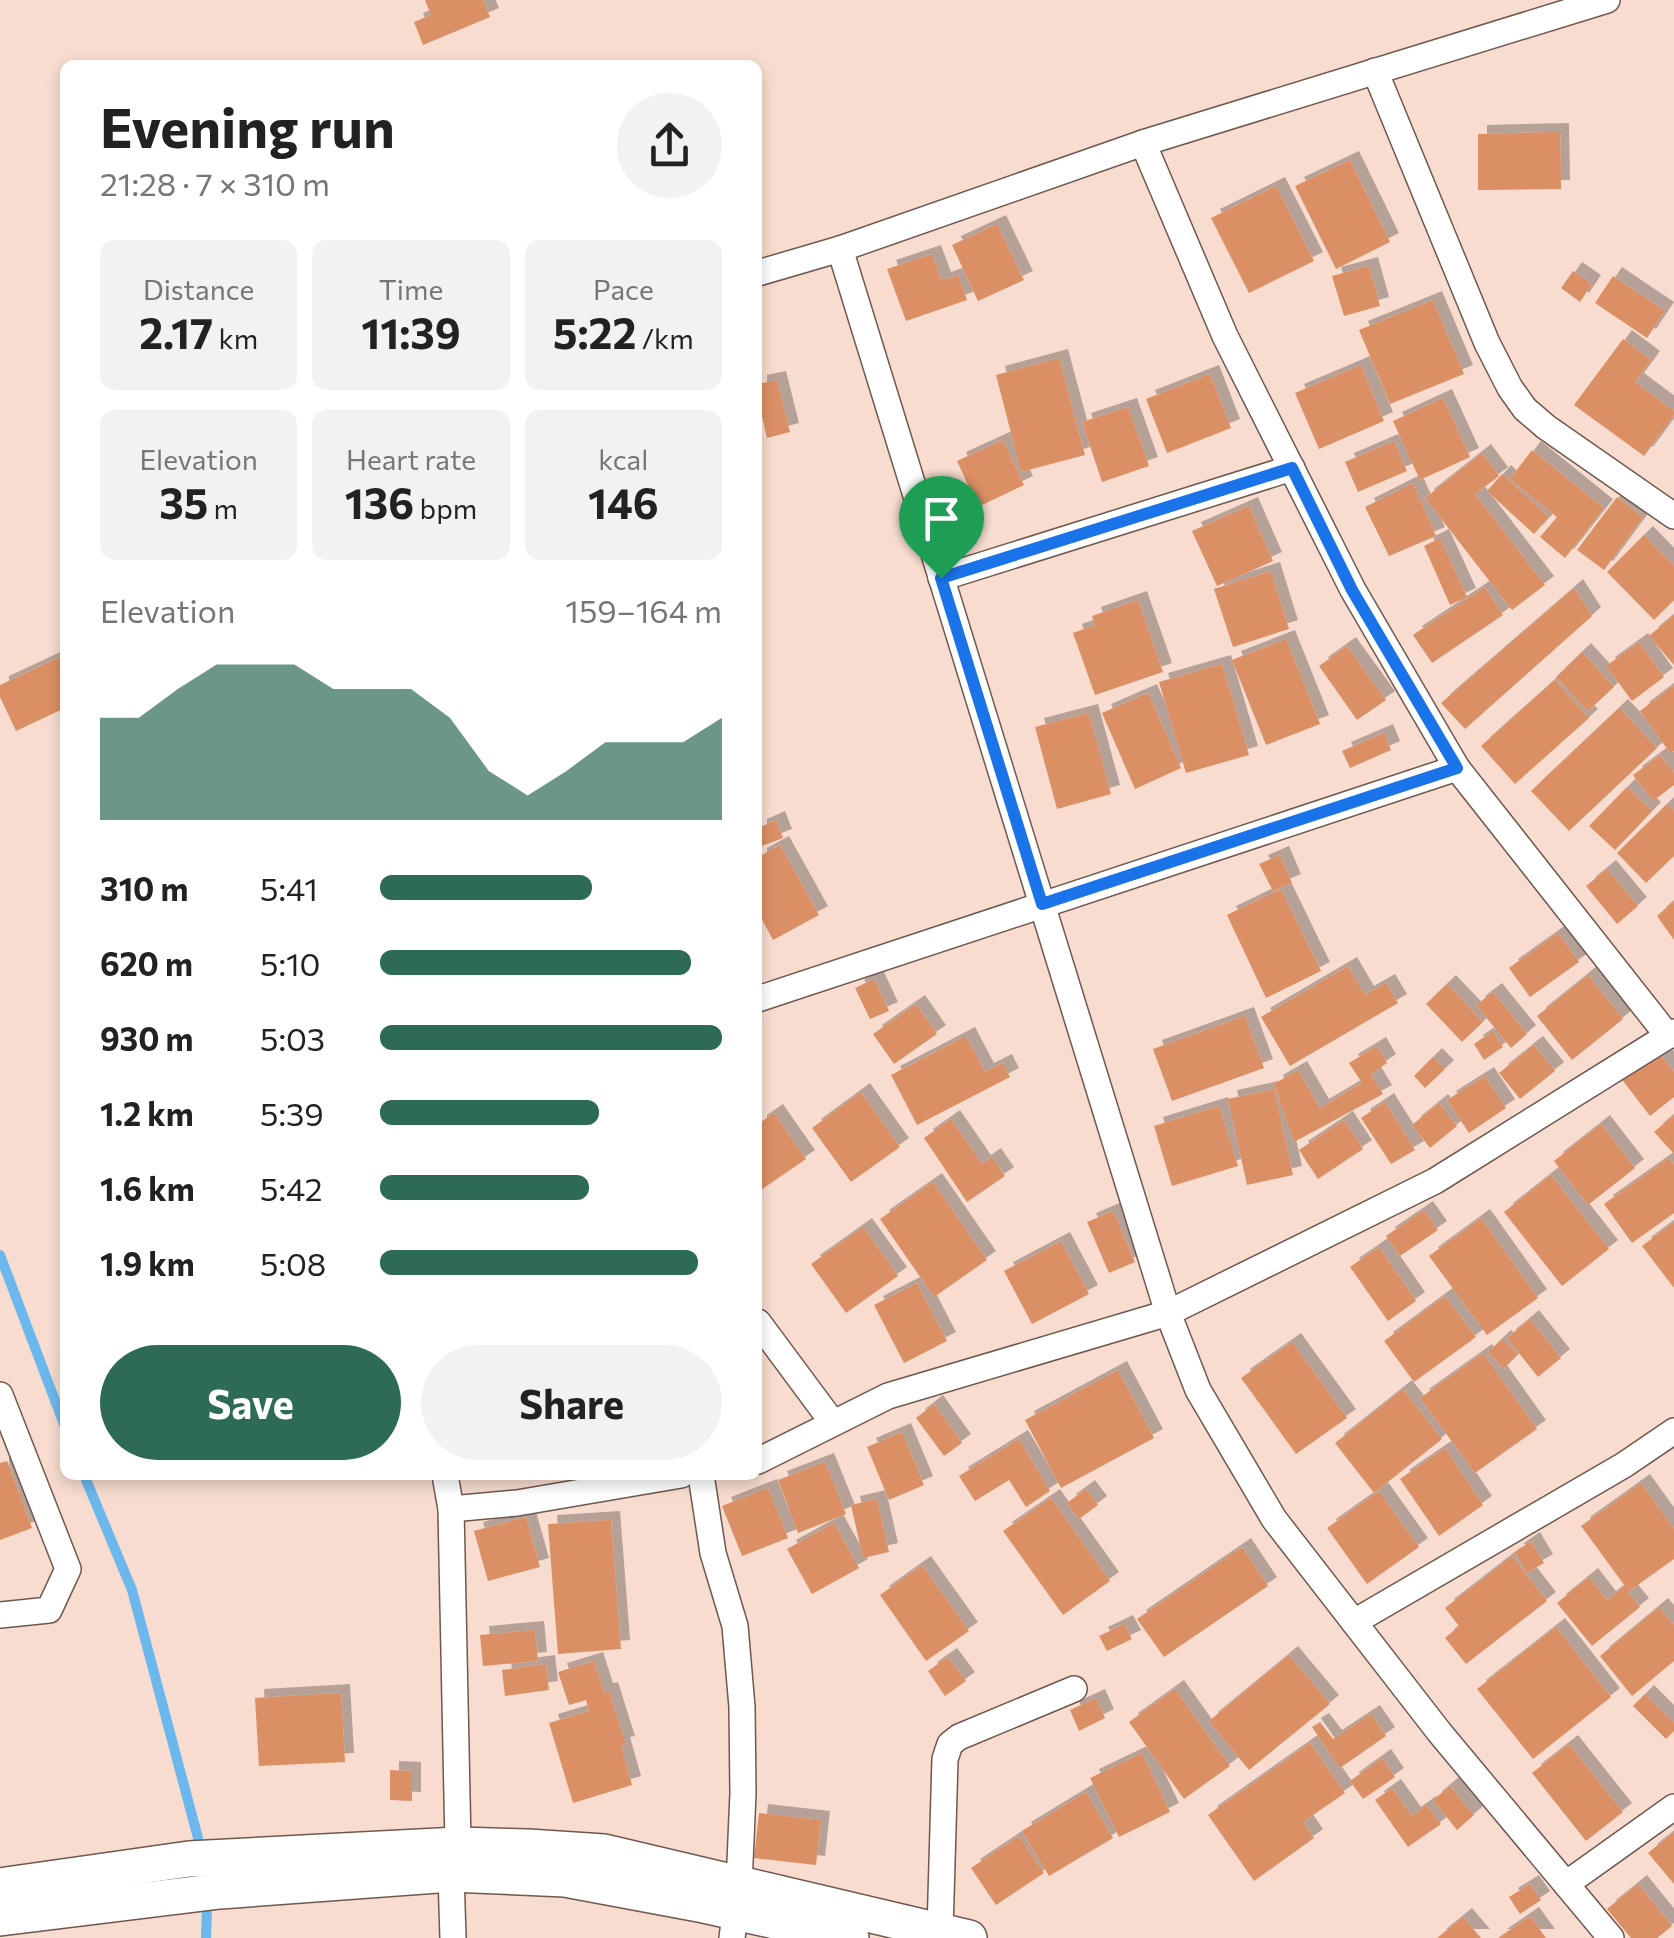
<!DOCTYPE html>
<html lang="en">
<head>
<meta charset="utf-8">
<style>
	body { margin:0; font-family:Commissioner,sans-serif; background:#f2f2f2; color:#222; height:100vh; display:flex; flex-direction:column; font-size:38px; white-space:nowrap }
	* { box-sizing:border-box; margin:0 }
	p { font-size:32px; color:#767676 }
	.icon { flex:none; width:55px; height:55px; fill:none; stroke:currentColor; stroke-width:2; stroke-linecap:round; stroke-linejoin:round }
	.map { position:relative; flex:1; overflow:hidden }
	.sheet { position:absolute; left:60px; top:60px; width:702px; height:1420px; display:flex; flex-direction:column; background:#fff; border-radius:15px; box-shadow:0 5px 15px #0003 }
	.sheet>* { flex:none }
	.pin { position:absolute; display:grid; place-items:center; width:85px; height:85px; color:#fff; margin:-102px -42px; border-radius:50% 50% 50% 0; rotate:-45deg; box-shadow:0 0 10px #0007 }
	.pin .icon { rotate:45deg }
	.round { display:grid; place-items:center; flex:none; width:105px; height:105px; border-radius:52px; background:#f2f2f2 }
	.head { display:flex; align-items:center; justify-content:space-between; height:170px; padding:0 40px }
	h1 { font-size:55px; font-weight:700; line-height:75px }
	.figures { display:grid; grid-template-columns:repeat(3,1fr); gap:15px; height:170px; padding:10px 40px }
	.figures div { display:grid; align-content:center; border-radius:15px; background:#f2f2f2; text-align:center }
	.figures b { font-size:42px; font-weight:700 }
	.figures small { font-size:28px; font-weight:400 }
	.figures p { font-size:28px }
	.chart { height:280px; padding:20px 40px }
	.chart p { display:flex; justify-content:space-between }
	.chart svg { width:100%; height:180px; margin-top:10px; fill:#2e6b57; opacity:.7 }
	.button { display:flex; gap:20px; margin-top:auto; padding:20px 40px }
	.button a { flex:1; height:115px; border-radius:60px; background:#2e6b57; color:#fff; font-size:40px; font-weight:700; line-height:115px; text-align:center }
	.button a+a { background:#f2f2f2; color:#222 }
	ul { padding:0 40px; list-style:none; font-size:32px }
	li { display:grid; grid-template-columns:160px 120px 1fr; align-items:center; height:75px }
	li i { height:25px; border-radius:12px; background:#2e6b57 }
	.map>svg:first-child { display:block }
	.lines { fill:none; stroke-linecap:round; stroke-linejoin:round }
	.stream { stroke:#6cb8ed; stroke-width:10 }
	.building { fill:#da8f65; filter:url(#shadow) }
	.street-casing { stroke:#6f584d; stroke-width:28 }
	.secondary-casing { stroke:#6f584d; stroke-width:38 }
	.street { stroke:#fff; stroke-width:25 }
	.secondary { stroke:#fff; stroke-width:35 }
	.route-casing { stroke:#fff; stroke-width:20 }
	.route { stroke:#1a73e8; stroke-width:12 }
</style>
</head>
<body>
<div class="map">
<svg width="1674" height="1938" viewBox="0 0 1674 1938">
	<defs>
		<filter id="shadow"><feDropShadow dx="9" dy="-9" stdDeviation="0" flood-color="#0004"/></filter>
	</defs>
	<rect width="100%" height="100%" fill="#f7dccf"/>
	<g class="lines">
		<g class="stream">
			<path d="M0,1255L65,1427"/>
			<path d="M84,1475L132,1590L198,1838"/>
			<path d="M206,1938L207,1909"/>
		</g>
	</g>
	<g class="building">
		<path d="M425,0H483L490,17L423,45L414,22L431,15Z"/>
		<path d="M1560,132L1561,189L1478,190V134Z"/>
		<path d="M1350,160L1390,242L1336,269L1295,186Z"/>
		<path d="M1276,186L1314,261L1249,293L1211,218Z"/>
		<path d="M997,224L1024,280L978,301L952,245Z"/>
		<path d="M932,254L942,281L958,275L967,300L906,321L887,269Z"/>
		<path d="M1369,266L1380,306L1344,316L1332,276Z"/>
		<path d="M1573,271L1592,284L1580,302L1561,288Z"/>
		<path d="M1613,276L1665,311L1647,338L1595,303Z"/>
		<path d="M1433,300L1464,374L1390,404L1359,330Z"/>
		<path d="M1623,339L1651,360L1635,382L1674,411V415L1644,456L1574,405Z"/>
		<path d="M1059,358L1085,455L1021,472L996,375Z"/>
		<path d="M1361,365L1384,421L1319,449L1295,393Z"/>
		<path d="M1210,374L1231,428L1167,453L1146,399Z"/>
		<path d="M777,380L790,432L767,438L758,399V384Z"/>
		<path d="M1443,398L1470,457L1420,480L1393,421Z"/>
		<path d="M1128,407L1149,466L1102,482L1082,422Z"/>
		<path d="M1003,440L1024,485L978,507L957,461Z"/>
		<path d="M1394,441L1407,471L1358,492L1345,462Z"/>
		<path d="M1532,450L1604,508L1565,558L1540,537L1557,517L1510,479Z"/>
		<path d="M1482,453L1499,476L1475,494L1545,585L1512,610L1425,498Z"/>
		<path d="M1502,474L1549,517L1534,534L1487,491Z"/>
		<path d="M1413,483L1436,536L1389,556L1365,507Z"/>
		<path d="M1617,497L1643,517L1604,570L1577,550Z"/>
		<path d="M1249,506L1273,561L1217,586L1192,531Z"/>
		<path d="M1644,535L1674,566V600L1654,620L1607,572Z"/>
		<path d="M1440,538L1467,597L1450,605L1424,546Z"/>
		<path d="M1271,571L1289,629L1233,647L1214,589Z"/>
		<path d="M1485,587L1503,615L1432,663L1413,635Z"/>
		<path d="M1574,588L1592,616L1465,729L1441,703Z"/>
		<path d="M1138,600L1163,672L1095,695L1073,633L1095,625L1092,616Z"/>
		<path d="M1674,615V665L1649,636Z"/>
		<path d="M1286,639L1320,724L1266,745L1232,660Z"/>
		<path d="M1639,642L1664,677L1632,701L1606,666Z"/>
		<path d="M1347,646L1386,700L1357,720L1319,666Z"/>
		<path d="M1582,652L1614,687L1588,711L1556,677Z"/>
		<path d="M62,656L65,662V708L16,731L0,697V685Z"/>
		<path d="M1222,664L1249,755L1186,773L1159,682Z"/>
		<path d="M1555,680L1589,718L1515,784L1481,746Z"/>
		<path d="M1674,685V751L1670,753L1640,711Z"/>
		<path d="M1148,693L1181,768L1135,789L1102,713Z"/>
		<path d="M1619,708L1657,748L1569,831L1531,791Z"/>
		<path d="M1089,713L1111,794L1057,809L1035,727Z"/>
		<path d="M1384,733L1391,750L1350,768L1342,751Z"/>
		<path d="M1660,755L1674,773V785L1653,801L1633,775Z"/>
		<path d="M1627,787L1652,811L1615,850L1589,826Z"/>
		<path d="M1667,804L1674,811V856L1646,883L1617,853Z"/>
		<path d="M776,820L783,838L762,846L758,836V828Z"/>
		<path d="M780,845L819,915L773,940L758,912V857Z"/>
		<path d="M1280,855L1292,883L1273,891L1259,864Z"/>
		<path d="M1607,869L1638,906L1617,924L1586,886Z"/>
		<path d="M1281,889L1321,971L1266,998L1227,915Z"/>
		<path d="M1674,901V940L1657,916Z"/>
		<path d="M1558,933L1579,962L1530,997L1509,968Z"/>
		<path d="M1348,966L1365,995L1386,983L1398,1003L1290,1066L1261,1017Z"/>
		<path d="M1588,975L1623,1019L1572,1060L1537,1016Z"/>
		<path d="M874,979L889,1011L870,1019L855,988Z"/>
		<path d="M1447,984L1483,1022L1462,1042L1426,1004Z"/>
		<path d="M1493,992L1527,1034L1511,1048L1476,1005Z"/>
		<path d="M916,1004L937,1034L894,1064L873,1034Z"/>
		<path d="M1245,1016L1264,1068L1172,1101L1153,1049Z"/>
		<path d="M1493,1031L1503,1047L1484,1060L1474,1044Z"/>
		<path d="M966,1036L985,1072L1003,1063L1010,1077L917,1125L891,1075Z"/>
		<path d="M1534,1045L1555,1071L1520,1099L1499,1073Z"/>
		<path d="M1377,1046L1387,1063L1371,1074L1383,1094L1294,1142L1274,1084L1298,1070L1320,1108L1362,1083L1349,1063Z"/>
		<path d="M1656,1049L1674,1072V1097L1650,1116L1620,1077Z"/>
		<path d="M1433,1057L1445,1069L1425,1088L1414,1076Z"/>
		<path d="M1485,1076L1506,1108L1469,1133L1447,1100Z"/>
		<path d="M1274,1089L1293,1175L1247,1185L1228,1099Z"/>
		<path d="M861,1092L900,1147L851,1182L812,1128Z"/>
		<path d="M1385,1102L1415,1150L1391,1164L1361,1118Z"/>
		<path d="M1439,1103L1457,1126L1430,1148L1412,1125Z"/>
		<path d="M1219,1106L1238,1166L1172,1186L1154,1126Z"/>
		<path d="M774,1113L806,1159L758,1192V1124Z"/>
		<path d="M1674,1115V1154L1654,1132Z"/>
		<path d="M951,1119L982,1164L992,1157L1005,1176L967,1202L924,1138Z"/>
		<path d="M1344,1120L1363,1149L1318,1179L1299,1150Z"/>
		<path d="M1601,1124L1635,1168L1588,1205L1554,1161Z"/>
		<path d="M1669,1158L1674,1165V1213L1632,1243L1604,1204Z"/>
		<path d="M1551,1175L1609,1249L1562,1286L1504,1212Z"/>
		<path d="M933,1182L987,1260L934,1297L880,1219Z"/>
		<path d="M1424,1210L1438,1230L1400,1256L1386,1236Z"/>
		<path d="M1113,1211L1135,1262L1109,1273L1087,1222Z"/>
		<path d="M1481,1218L1538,1298L1487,1335L1429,1256Z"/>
		<path d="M1674,1222V1288L1642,1246Z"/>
		<path d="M863,1227L898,1276L846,1313L811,1264Z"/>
		<path d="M1061,1241L1089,1294L1032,1324L1004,1271Z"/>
		<path d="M1379,1247L1416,1301L1388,1321L1350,1267Z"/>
		<path d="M917,1283L947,1341L904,1363L874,1305Z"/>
		<path d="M1445,1296L1476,1337L1414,1382L1384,1341Z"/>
		<path d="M1530,1319L1561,1358L1538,1377L1507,1338Z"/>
		<path d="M1502,1339L1518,1354L1504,1369L1488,1352Z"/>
		<path d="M1292,1342L1347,1418L1296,1454L1241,1378Z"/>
		<path d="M1483,1353L1537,1429L1475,1473L1420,1398Z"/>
		<path d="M1118,1370L1154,1438L1061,1488L1025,1420Z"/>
		<path d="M1403,1389L1442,1439L1374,1493L1335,1443Z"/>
		<path d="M934,1404L962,1443L944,1456L916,1418Z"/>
		<path d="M902,1432L924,1485L889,1500L867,1447Z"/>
		<path d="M1019,1439L1050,1491L1026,1507L1009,1480L975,1501L959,1476Z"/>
		<path d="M1445,1448L1483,1505L1439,1536L1400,1479Z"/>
		<path d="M7,1461L32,1528L0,1540V1463Z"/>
		<path d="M825,1462L846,1514L798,1533L778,1480Z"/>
		<path d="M1641,1483L1674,1529V1559L1628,1592L1640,1607L1592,1646L1557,1603L1589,1577L1607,1600L1625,1586L1581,1526Z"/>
		<path d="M768,1488L788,1538L742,1556L722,1506Z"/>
		<path d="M1086,1489L1098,1505L1079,1519L1067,1503Z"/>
		<path d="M1379,1491L1419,1547L1367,1584L1327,1528Z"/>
		<path d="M1051,1498L1110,1581L1063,1615L1003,1531Z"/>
		<path d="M877,1499L889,1552L863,1558L851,1505Z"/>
		<path d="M526,1517L540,1567L488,1581L474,1531Z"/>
		<path d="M611,1520L621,1649L558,1654L548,1524Z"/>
		<path d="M834,1523L859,1568L812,1594L787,1549Z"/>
		<path d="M1531,1541L1544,1563L1527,1573L1515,1552Z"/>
		<path d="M1242,1547L1268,1586L1164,1657L1137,1619Z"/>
		<path d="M1512,1556L1547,1601L1466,1664L1445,1638L1459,1626L1445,1608Z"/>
		<path d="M922,1565L969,1631L926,1661L880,1595Z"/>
		<path d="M1659,1607L1674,1625V1661L1632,1696L1600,1656Z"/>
		<path d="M1124,1624L1132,1639L1107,1651L1099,1636Z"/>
		<path d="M1556,1627L1611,1697L1533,1759L1477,1689Z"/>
		<path d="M535,1630L538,1661L483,1666L480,1635Z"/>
		<path d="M1289,1655L1330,1704L1249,1770L1209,1721Z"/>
		<path d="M948,1657L966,1681L945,1696L928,1671Z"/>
		<path d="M594,1661L604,1692L609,1691L626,1745L621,1746L632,1785L573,1803L549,1723L589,1711L586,1700L569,1705L558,1672Z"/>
		<path d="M546,1664L549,1690L505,1696L502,1670Z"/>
		<path d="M1175,1689L1230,1766L1184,1799L1129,1722Z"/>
		<path d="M341,1693L345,1762L259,1766L255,1698Z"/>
		<path d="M1645,1694L1674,1723V1731L1666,1739L1633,1706Z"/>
		<path d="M1096,1698L1105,1718L1079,1731L1070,1710Z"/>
		<path d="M1371,1714L1386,1736L1340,1768L1312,1727L1320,1722L1333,1739Z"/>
		<path d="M1310,1743L1345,1793L1303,1822L1314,1838L1254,1881L1208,1815Z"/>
		<path d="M1569,1744L1623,1812L1586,1841L1532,1773Z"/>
		<path d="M1142,1753L1170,1812L1119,1837L1090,1778Z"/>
		<path d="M1382,1758L1395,1777L1363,1799L1350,1781Z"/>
		<path d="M390,1770L412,1771V1801L390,1800Z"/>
		<path d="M1450,1786L1474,1815L1457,1830L1433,1800Z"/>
		<path d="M1392,1788L1412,1816L1427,1805L1441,1824L1408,1847L1375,1800Z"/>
		<path d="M1086,1792L1113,1838L1049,1876L1022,1831Z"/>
		<path d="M759,1813L821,1820L816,1865L754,1858Z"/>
		<path d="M1674,1832V1884L1648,1853Z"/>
		<path d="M1019,1836L1044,1873L996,1905L971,1868Z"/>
		<path d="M1530,1884L1541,1900L1520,1914L1509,1897Z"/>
		<path d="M1638,1884L1672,1926L1657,1938H1631L1607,1909Z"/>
		<path d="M1530,1916L1546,1938H1498Z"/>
		<path d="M1463,1917L1481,1938H1437Z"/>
	</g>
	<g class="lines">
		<g class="street-casing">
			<g id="street">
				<path d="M1375,71L1487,343L1510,388L1525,409L1546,427L1674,516"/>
				<path d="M1143,143L1225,336L1353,590L1457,768L1668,1036"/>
				<path d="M840,249L1168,1313L1198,1390L1274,1519L1440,1733L1611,1938"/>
				<path d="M758,273L840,249L1143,143L1607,0"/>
				<path d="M941,578L1292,468"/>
				<path d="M758,999L1457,768"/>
				<path d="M758,1322L833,1423"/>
				<path d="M0,1395L68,1569L49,1610L0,1615"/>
				<path d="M758,1461L888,1396L1168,1313L1435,1181L1674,1032"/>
				<path d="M445,1475L451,1509L458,1845L451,1874L453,1938"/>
				<path d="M701,1475L713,1553L735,1626L742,1707L743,1793L739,1885L732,1938"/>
				<path d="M451,1509L517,1503L681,1475"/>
				<path d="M1354,1622L1624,1465L1674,1431"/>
				<path d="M1566,1884L1674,1807"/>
				<path d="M940,1931L945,1759L950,1744L959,1737L1074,1689"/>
			</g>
		</g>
		<g class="secondary-casing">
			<g id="secondary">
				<path d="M0,1886L189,1859L458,1845L528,1847L604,1852L969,1938"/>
				<path d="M0,1918L220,1891L451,1874L565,1879L699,1904L851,1938"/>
			</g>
		</g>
		<use href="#street" class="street"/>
		<use href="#secondary" class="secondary"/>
	</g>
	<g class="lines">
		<g class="route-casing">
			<path id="route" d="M1292,468L1352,590L1457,768L1042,904L941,578Z"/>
		</g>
		<use href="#route" class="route"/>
	</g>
</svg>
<div class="pin" style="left:941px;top:578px;background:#1e9e55"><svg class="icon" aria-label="arrive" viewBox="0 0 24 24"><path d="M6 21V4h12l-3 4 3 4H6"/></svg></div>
<section class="sheet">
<div class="head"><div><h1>Evening run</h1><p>21:28 · 7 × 310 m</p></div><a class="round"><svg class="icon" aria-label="share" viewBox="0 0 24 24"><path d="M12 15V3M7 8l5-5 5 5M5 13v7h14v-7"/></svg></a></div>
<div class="figures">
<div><p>Distance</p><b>2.17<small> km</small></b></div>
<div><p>Time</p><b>11:39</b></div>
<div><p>Pace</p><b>5:22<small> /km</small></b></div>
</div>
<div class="figures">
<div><p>Elevation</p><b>35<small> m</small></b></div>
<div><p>Heart rate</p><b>136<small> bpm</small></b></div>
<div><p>kcal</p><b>146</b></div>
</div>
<div class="chart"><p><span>Elevation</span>159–164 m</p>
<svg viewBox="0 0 160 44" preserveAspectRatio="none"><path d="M0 44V19L10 19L20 12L30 6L40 6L50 6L60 12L70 12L80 12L90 19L100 32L110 38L120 32L130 25L140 25L150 25L160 19V44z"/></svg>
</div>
<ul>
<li><b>310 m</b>5:41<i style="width:62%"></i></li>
<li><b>620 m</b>5:10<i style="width:91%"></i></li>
<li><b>930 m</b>5:03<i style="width:100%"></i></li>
<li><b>1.2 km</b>5:39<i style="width:64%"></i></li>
<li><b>1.6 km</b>5:42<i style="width:61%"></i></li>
<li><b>1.9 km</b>5:08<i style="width:93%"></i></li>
</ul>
<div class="button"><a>Save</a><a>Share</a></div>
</section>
</div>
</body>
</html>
